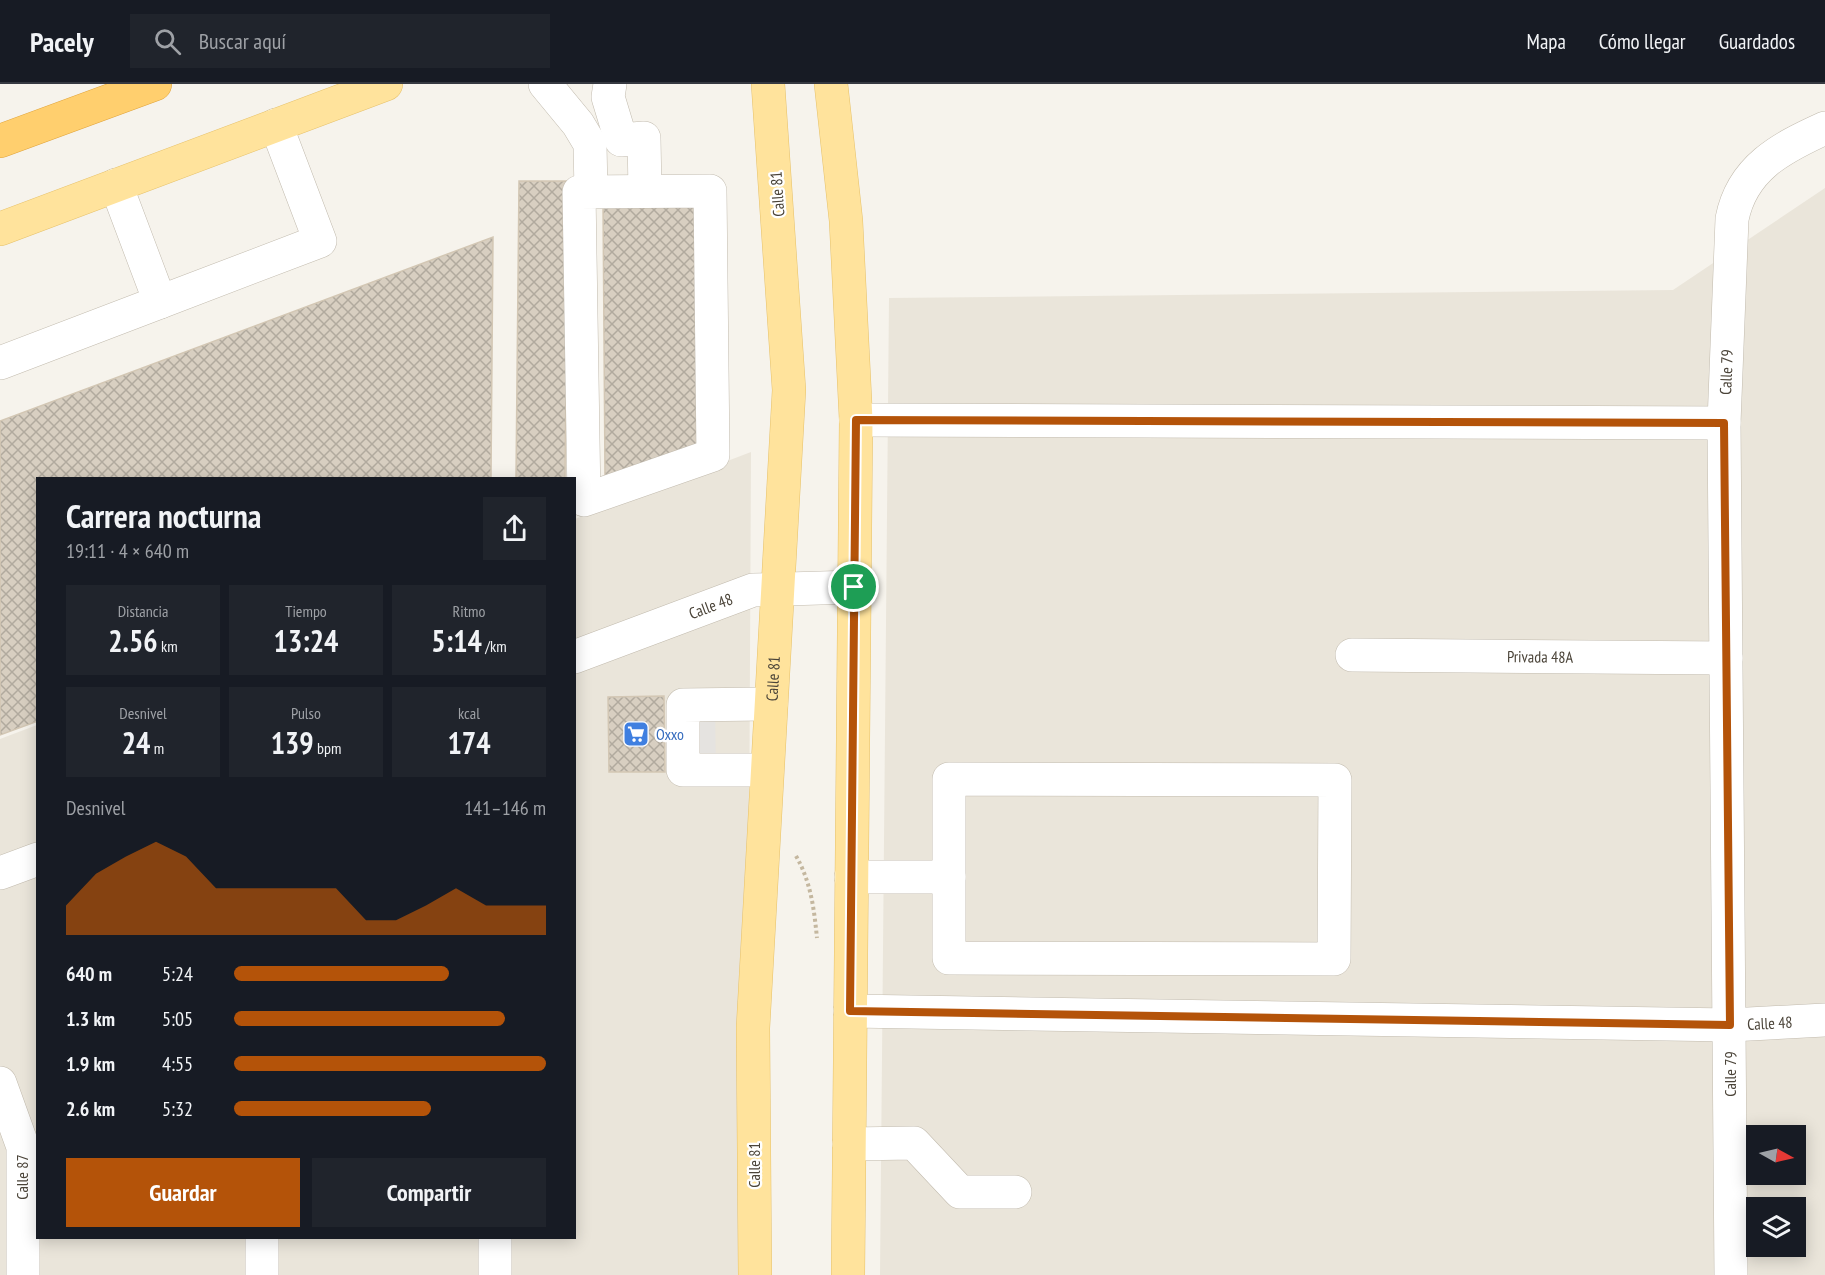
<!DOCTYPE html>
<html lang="es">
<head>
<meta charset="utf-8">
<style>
	body { margin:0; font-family:"PT Sans Narrow",sans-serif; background:#20242c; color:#f1f3f6; height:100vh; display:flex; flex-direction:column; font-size:22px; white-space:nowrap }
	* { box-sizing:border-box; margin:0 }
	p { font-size:20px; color:#9ea1a6 }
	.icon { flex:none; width:33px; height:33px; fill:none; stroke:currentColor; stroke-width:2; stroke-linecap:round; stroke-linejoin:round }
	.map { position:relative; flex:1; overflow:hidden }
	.drawer { position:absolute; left:36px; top:393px; width:540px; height:762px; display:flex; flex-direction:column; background:#171b24; border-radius:0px; box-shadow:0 3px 15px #0003 }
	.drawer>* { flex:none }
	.needle { width:39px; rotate:98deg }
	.buttons { position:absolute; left:1746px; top:1041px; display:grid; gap:12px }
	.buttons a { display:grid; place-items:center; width:60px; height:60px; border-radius:0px; background:#171b24; box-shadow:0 3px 15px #0003; font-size:30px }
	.pin { position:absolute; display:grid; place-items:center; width:51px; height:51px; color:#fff; margin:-26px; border:3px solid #fff; border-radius:50%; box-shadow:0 2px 6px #0007 }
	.round { display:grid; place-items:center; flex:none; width:63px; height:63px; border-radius:0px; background:#20242c }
	.headline { display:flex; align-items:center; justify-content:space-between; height:102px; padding:0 30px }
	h1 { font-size:33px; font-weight:800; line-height:45px }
	.figures { display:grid; grid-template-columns:repeat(3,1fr); gap:9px; height:102px; padding:6px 30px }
	.figures div { display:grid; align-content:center; border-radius:0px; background:#20242c; text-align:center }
	.figures b { font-size:30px; font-weight:800 }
	.figures small { font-size:16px; font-weight:400 }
	.figures p { font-size:16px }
	.chart { height:168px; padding:12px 30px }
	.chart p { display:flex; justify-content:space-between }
	.chart svg { width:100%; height:108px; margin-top:6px; fill:#b45309; opacity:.7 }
	.action { display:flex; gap:12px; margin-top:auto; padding:12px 30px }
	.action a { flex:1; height:69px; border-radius:0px; background:#b45309; color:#fff; font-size:24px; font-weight:800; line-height:69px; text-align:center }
	.action a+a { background:#20242c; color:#f1f3f6 }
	ul { padding:0 30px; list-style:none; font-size:20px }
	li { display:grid; grid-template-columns:96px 72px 1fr; align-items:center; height:45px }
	li i { height:15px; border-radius:8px; background:#b45309 }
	header { display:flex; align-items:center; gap:36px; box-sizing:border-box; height:84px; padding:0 30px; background:#171b24; border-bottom:2px solid #363941 }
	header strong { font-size:28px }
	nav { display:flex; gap:33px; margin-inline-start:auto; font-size:21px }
	.search { width:420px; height:54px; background:#20242c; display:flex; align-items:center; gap:15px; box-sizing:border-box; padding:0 21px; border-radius:0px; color:#9ea1a6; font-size:22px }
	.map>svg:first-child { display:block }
	.residential { fill:#eae5da; fill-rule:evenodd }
	.parking { fill:#e5e3e0 }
	.building { fill:url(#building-cross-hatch); stroke:#d3c7b4; stroke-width:1.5 }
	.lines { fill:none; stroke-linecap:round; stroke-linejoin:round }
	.minor-casing { stroke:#c2bbae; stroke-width:34 }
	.major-casing { stroke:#e6c16a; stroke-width:34 }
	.highway-casing { stroke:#e0a43c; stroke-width:34 }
	.path { stroke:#c4b79f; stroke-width:4; stroke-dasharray:3 3; stroke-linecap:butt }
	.minor { stroke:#fff; stroke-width:33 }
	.major { stroke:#ffe39c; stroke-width:33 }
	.highway { stroke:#ffcf6e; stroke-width:33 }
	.route-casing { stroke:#fff; stroke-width:12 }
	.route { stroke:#b45309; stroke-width:8 }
	.labels { text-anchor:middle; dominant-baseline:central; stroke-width:4.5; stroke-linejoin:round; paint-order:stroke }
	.street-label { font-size:16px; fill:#4b4439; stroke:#fff }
	.shop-label { font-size:16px; fill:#366cbe; stroke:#fff; text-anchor:start }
</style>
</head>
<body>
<header>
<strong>Pacely</strong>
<div class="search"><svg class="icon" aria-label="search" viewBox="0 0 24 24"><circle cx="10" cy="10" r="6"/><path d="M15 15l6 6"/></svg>Buscar aquí</div>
<nav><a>Mapa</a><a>Cómo llegar</a><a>Guardados</a></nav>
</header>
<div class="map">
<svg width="1825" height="1191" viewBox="0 0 1825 1191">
	<defs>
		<pattern id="building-cross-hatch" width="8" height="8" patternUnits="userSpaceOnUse" patternTransform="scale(1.5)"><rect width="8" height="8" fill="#d8cfc1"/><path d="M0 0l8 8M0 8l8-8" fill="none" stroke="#b1aa9e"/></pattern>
	</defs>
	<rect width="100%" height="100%" fill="#f6f3ec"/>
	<g class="residential">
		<path d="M1825,104V1191H880L889,214L1673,206ZM1756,1052H1796V1090H1756ZM1756,1124H1796V1162H1756Z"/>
		<path d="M751,368L747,1191H0V655L37,641L38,1154H574L575,435Z"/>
	</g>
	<path class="parking" d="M715,612L716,692L677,693L676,613Z"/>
	<g class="building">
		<path d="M519,97H568L565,394H516Z"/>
		<path d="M603,118L696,121L697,374L605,392Z"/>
		<path d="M493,153L491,394H38V637L0,651V337Z"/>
		<path d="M664,612L665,688H609L608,613Z"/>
	</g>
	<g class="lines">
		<g class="minor-casing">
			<g id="minor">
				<path d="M545,0L578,40L590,60L591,108"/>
				<path d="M610,0L608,13L621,56L644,54L645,107"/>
				<path d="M116,101L160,218L320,157L276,41"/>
				<path d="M710,107L713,371L584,416L579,108Z"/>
				<path d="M0,279L160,218"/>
				<path d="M856,336L1724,339"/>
				<path id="s1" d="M1352,571L1726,574"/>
				<path id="s2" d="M574,573L753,506L854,503"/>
				<path d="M767,686H683V621L771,620"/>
				<path d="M949,695L1335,696L1334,875L949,874Z"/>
				<path d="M0,789L38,775"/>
				<path d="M851,793H949"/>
				<path id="s3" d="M850,927L1730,941L1825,936"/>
				<path d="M0,999L23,1063V1191"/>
				<path d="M849,1060L914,1059L960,1108H1015"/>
				<path d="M262,1154V1191"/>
				<path d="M495,1154V1191"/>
				<path id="s4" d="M1731,1191L1724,339L1732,135C1742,84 1781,64 1825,44"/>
			</g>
		</g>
		<g class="major-casing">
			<g id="major">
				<path d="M831,0L846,137L856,336L848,1191"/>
				<path d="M0,145L386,0"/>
				<path id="s5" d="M755,1191L753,944L789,306L768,0"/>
			</g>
		</g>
		<g class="highway-casing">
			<path id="highway" d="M0,57L155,0"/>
		</g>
		<path class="path" d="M796,772C811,798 814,825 817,854"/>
		<use href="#minor" class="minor"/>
		<use href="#major" class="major"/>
		<use href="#highway" class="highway"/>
	</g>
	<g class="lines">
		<g class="route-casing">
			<path id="route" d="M856,336L1724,339L1730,941L850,927Z"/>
		</g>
		<use href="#route" class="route"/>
	</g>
	<defs>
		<g id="supermarket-square" transform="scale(1.35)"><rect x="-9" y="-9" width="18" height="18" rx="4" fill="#3f7fe0" stroke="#fff"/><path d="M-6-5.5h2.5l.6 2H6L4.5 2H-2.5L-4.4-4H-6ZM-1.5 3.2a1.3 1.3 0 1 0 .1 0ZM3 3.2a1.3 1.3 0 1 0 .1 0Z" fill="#fff"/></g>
	</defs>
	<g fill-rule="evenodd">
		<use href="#supermarket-square" x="636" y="650"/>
	</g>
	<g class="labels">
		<g class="street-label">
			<text transform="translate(777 110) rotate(-94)">Calle 81</text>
			<text stroke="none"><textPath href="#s4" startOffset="903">Calle 79</textPath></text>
			<text stroke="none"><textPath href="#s2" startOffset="146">Calle 48</textPath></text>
			<text stroke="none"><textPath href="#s1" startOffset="188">Privada 48A</textPath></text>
			<text stroke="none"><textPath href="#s5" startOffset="597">Calle 81</textPath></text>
			<text stroke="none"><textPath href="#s3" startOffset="920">Calle 48</textPath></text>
			<text transform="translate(1730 990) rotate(-90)">Calle 79</text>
			<text transform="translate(754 1081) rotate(-90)">Calle 81</text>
			<text transform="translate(22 1093) rotate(-90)">Calle 87</text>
		</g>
		<g class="shop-label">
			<text x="656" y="650">Oxxo</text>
		</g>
	</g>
</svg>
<div class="buttons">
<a><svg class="needle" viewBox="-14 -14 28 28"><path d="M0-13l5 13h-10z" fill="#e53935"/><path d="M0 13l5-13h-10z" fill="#9ea1a6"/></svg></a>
<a><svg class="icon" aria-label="layers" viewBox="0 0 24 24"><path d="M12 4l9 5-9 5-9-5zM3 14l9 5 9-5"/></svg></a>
</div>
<div class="pin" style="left:854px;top:503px;background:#1e9e55"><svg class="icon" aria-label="arrive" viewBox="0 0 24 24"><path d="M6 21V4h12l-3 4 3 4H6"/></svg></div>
<section class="drawer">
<div class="headline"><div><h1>Carrera nocturna</h1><p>19:11 · 4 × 640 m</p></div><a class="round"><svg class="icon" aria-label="share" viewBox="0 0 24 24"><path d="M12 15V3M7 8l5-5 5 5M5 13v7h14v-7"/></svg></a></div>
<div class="figures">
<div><p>Distancia</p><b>2.56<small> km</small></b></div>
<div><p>Tiempo</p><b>13:24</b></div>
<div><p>Ritmo</p><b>5:14<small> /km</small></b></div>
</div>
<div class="figures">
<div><p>Desnivel</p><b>24<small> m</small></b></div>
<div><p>Pulso</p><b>139<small> bpm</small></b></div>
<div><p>kcal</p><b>174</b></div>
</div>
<div class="chart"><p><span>Desnivel</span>141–146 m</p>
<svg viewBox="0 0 160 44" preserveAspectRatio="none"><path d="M0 44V32L10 19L20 12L30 6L40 12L50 25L60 25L70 25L80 25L90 25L100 38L110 38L120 32L130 25L140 32L150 32L160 32V44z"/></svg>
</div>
<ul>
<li><b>640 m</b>5:24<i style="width:69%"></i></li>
<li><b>1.3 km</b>5:05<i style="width:87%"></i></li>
<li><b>1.9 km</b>4:55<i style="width:100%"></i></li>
<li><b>2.6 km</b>5:32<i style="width:63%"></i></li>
</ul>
<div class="action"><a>Guardar</a><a>Compartir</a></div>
</section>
</div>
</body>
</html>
